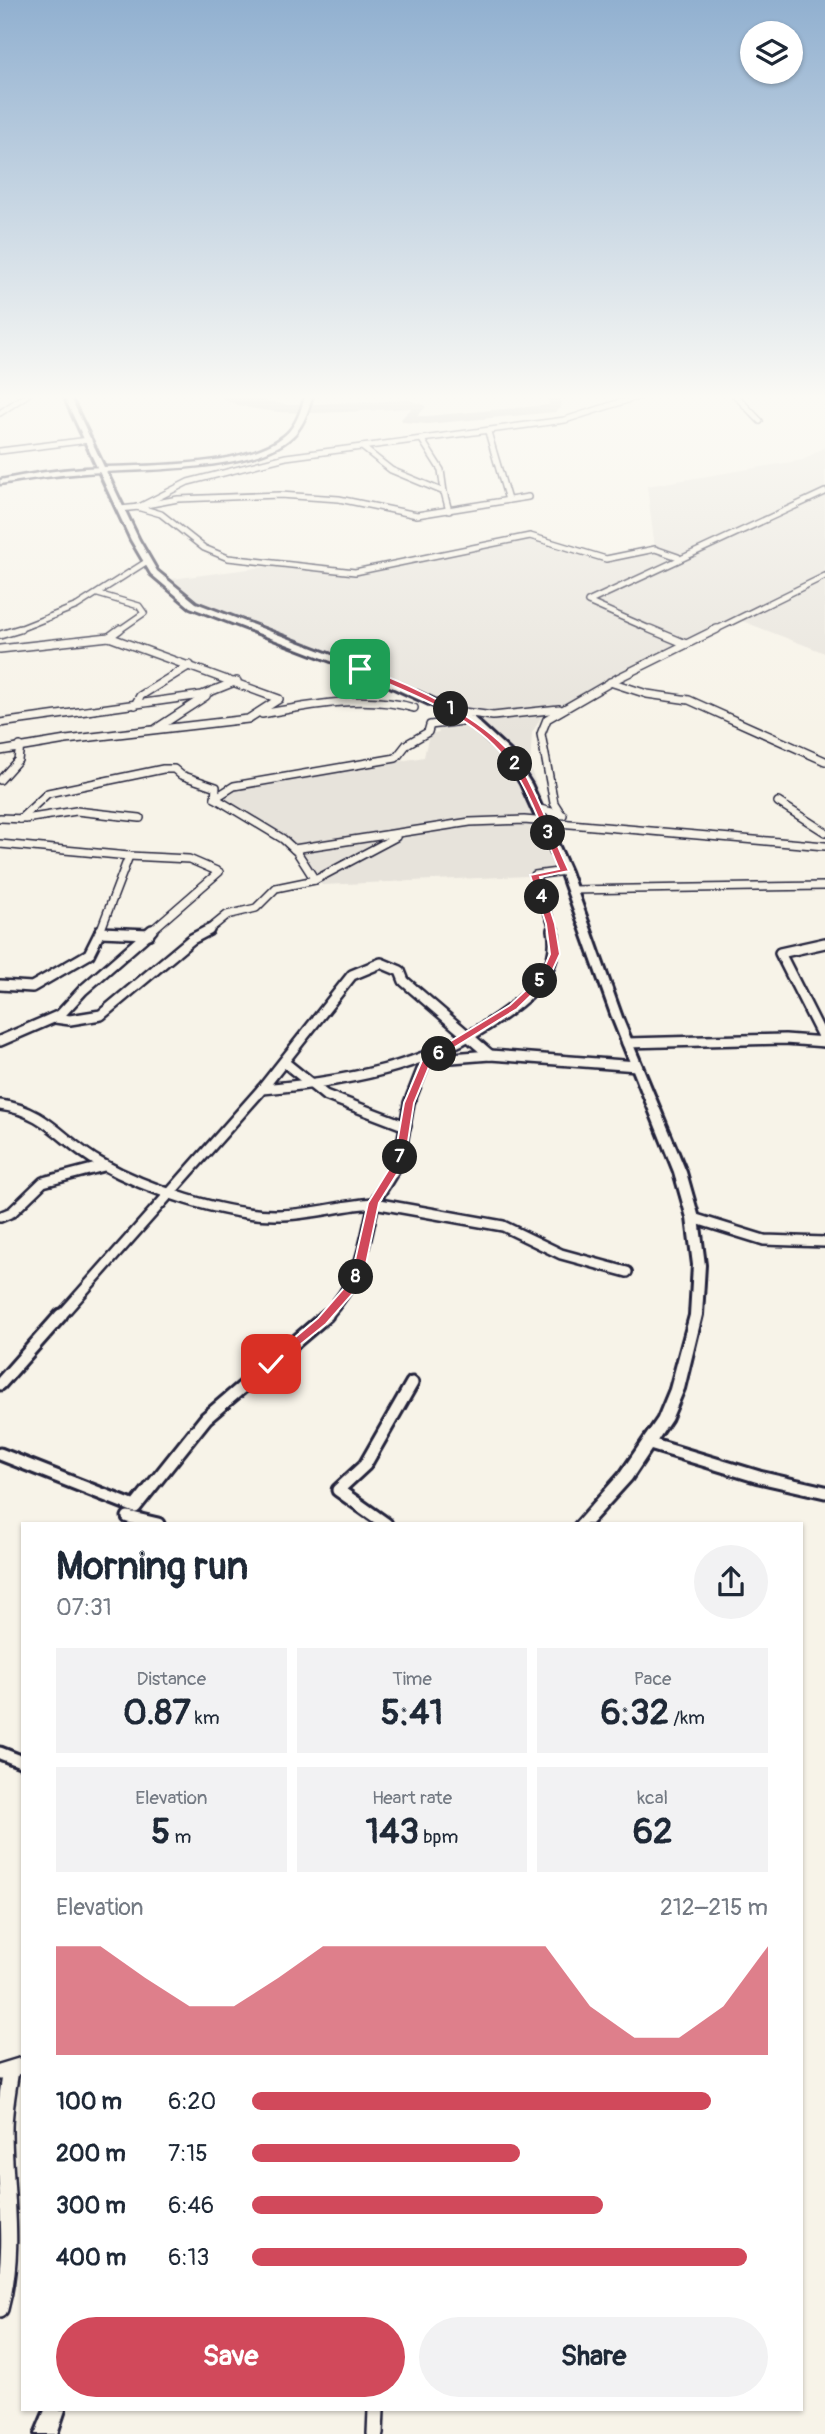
<!DOCTYPE html>
<html lang="en">
<head>
<meta charset="utf-8">
<style>
	body { margin:0; font-family:Pangolin,sans-serif; background:#f2f2f3; color:#1f2937; height:100vh; display:flex; flex-direction:column; font-size:26px; white-space:nowrap }
	* { box-sizing:border-box; margin:0 }
	p { font-size:23px; color:#747a83 }
	.icon { flex:none; width:38px; height:38px; fill:none; stroke:currentColor; stroke-width:2; stroke-linecap:round; stroke-linejoin:round }
	.map { position:relative; flex:1; overflow:hidden }
	.drawer { position:absolute; left:21px; top:1522px; width:782px; height:889px; display:flex; flex-direction:column; background:#fff; border-radius:0px; box-shadow:0 2px 5px #0004 }
	.drawer>* { flex:none }
	.buttons { position:absolute; left:740px; top:21px; display:grid; gap:14px }
	.buttons a { display:grid; place-items:center; width:63px; height:63px; border-radius:50%; background:#fff; box-shadow:0 2px 5px #0004; font-size:35px }
	.pin { position:absolute; display:grid; place-items:center; width:60px; height:60px; color:#fff; margin:-30px; border-radius:14px; box-shadow:0 4px 10px #0006 }
	.km { position:absolute; width:35px; height:35px; margin:-18px; border-radius:50%; background:#222; color:#fff; font-size:19px; line-height:35px; text-align:center }
	.round { display:grid; place-items:center; flex:none; width:74px; height:74px; border-radius:37px; background:#f2f2f3 }
	.headline { display:flex; align-items:center; justify-content:space-between; height:119px; padding:0 35px }
	h1 { font-size:38px; font-weight:700; line-height:52px }
	.figures { display:grid; grid-template-columns:repeat(3,1fr); gap:10px; height:119px; padding:7px 35px }
	.figures div { display:grid; align-content:center; border-radius:0px; background:#f2f2f3; text-align:center }
	.figures b { font-size:35px; font-weight:700 }
	.figures small { font-size:19px; font-weight:400 }
	.figures p { font-size:19px }
	.chart { height:196px; padding:14px 35px }
	.chart p { display:flex; justify-content:space-between }
	.chart svg { width:100%; height:126px; margin-top:7px; fill:#d1495b; opacity:.7 }
	.cta { display:flex; gap:14px; margin-top:auto; padding:14px 35px }
	.cta a { flex:1; height:80px; border-radius:42px; background:#d1495b; color:#fff; font-size:28px; font-weight:700; line-height:80px; text-align:center }
	.cta a+a { background:#f2f2f3; color:#1f2937 }
	ul { padding:0 35px; list-style:none; font-size:23px }
	li { display:grid; grid-template-columns:112px 84px 1fr; align-items:center; height:52px }
	li i { height:18px; border-radius:9px; background:#d1495b }
	.map>svg:first-child { display:block }
	.built { fill:#e7e3db }
	.lines { fill:none; stroke-linecap:round; stroke-linejoin:round }
	.river { fill:#aeabad; fill-rule:evenodd }
	.minor-far4-casing { stroke:#22223b; stroke-width:8 }
	.minor-far3-casing { stroke:#22223b; stroke-width:10 }
	.minor-far2-casing { stroke:#22223b; stroke-width:14 }
	.minor-far1-casing { stroke:#22223b; stroke-width:17 }
	.minor-casing { stroke:#22223b; stroke-width:20 }
	.tertiary-casing { stroke:#22223b; stroke-width:6 }
	.secondary-casing { stroke:#22223b; stroke-width:5 }
	.minor-far4 { stroke:#f7f3e8; stroke-width:5 }
	.minor-far3 { stroke:#f7f3e8; stroke-width:7 }
	.minor-far2 { stroke:#f7f3e8; stroke-width:9 }
	.minor-far1 { stroke:#f7f3e8; stroke-width:11 }
	.minor { stroke:#f7f3e8; stroke-width:15 }
	.tertiary { fill:#f7f3e8; fill-rule:evenodd }
	.secondary { fill:#f7f3e8; fill-rule:evenodd }
	.route { fill:#d1495b; stroke:#fff; stroke-width:2 }
</style>
</head>
<body>
<div class="map">
<svg width="825" height="2434" viewBox="0 0 825 2434">
	<rect width="100%" height="100%" fill="#f7f3e8"/>
	<filter id="ink" filterUnits="userSpaceOnUse"><feTurbulence type="fractalNoise" baseFrequency=".0143" numOctaves="2"/><feDisplacementMap in="SourceGraphic" scale="14" xChannelSelector="R" yChannelSelector="G"/><feConvolveMatrix kernelMatrix="1 2 1 2 8 2 1 2 1" color-interpolation-filters="sRGB"/></filter>
	<g filter="url(#ink)">
		<path class="built" d="M825,447V653L737,619L605,682L542,716L532,733L530,768L571,874L322,885L293,842L219,798L231,790L424,757L429,734L439,732L436,728L448,725L464,713L347,662L192,604L164,580L272,566L361,575L533,538L570,553L612,562L655,549L647,486L803,460Z"/>
		<g class="lines">
			<path class="river" d="M216,394H233L288,405L409,400L424,405L426,407L417,416H427L549,405L548,394H560L561,408L555,412L427,424L403,422L401,419L412,408H409C360,410 255,424 216,394Z"/>
			<g class="minor-far4-casing">
				<g id="minor-far4">
					<path d="M734,394L760,421"/>
					<path d="M0,413L28,394"/>
					<path d="M488,432L508,500"/>
					<path d="M422,440L441,470L444,492"/>
					<path d="M362,447L391,470L444,492L449,511"/>
					<path d="M0,451L89,440"/>
					<path d="M146,505L178,499L280,495L339,499L417,515L528,497"/>
					<path d="M137,507L161,514L204,548L228,558L355,572L530,536L606,559L655,549L678,557"/>
					<path d="M120,509L139,507L188,482L286,457L565,420L646,394"/>
					<path d="M98,594L139,606L144,613L118,631"/>
					<path d="M14,631L77,606L146,562"/>
					<path d="M654,631L588,602L825,492"/>
					<path d="M713,631L825,576"/>
				</g>
			</g>
			<g class="minor-far3-casing">
				<g id="minor-far3">
					<path d="M650,629L686,644"/>
					<path d="M0,635L20,629"/>
					<path d="M109,637L120,629"/>
					<path d="M0,649L109,637L279,699L248,719L66,740L0,751"/>
					<path d="M610,682L647,694L689,700L825,761"/>
					<path d="M135,705L140,696L190,665"/>
					<path d="M456,711L493,716L559,709"/>
					<path d="M262,714C312,705 364,694 414,708"/>
					<path d="M0,723L202,695L237,681"/>
					<path d="M157,728L206,696"/>
					<path d="M0,780L18,760L20,746"/>
					<path d="M778,802L825,832"/>
					<path d="M536,808L563,815"/>
					<path d="M561,814L554,803L541,734L547,719L618,678L717,629"/>
					<path d="M0,818L25,819L76,811L140,818"/>
					<path d="M20,819L48,793L163,769H174L181,775L216,787L215,798"/>
					<path d="M0,844L129,856L100,932"/>
					<path d="M294,849L470,822L524,820L825,846"/>
					<path d="M129,856L189,859L219,872L150,932"/>
					<path d="M315,880L297,852L283,839L215,798L234,786L396,758L407,744L428,732L430,725L471,720"/>
					<path d="M571,890L825,886"/>
					<path d="M100,932H106"/>
					<path d="M206,932L227,915L256,908L276,888L315,880L396,837"/>
					<path d="M554,932L535,875L565,871"/>
				</g>
			</g>
			<g class="minor-far2-casing">
				<g id="minor-far2">
					<path d="M100,932L149,934"/>
					<path d="M825,943L780,953L825,1042"/>
					<path d="M0,985L32,987L89,954L101,930"/>
					<path d="M55,1018L70,1020L101,1015L192,939L209,930"/>
					<path d="M0,1041L60,1015L83,990L152,930"/>
					<path d="M627,1043L785,1039L825,1042"/>
					<path d="M284,1062L325,1095L406,1126"/>
					<path d="M262,1089L352,975L381,963L400,971L404,981L490,1055"/>
					<path d="M0,1105C47,1111 62,1142 100,1163C146,1189 225,1216 278,1215C311,1215 342,1205 374,1203L399,1162L409,1103L426,1060L490,1055L637,1066"/>
					<path d="M0,1217L12,1212L43,1182L104,1166"/>
					<path d="M693,1218L764,1240L825,1242"/>
					<path d="M60,1317L262,1089C356,1081 443,1064 518,1003C542,984 559,962 553,930"/>
					<path d="M326,1317C362,1276 362,1255 374,1203L503,1226L561,1254L627,1272"/>
				</g>
			</g>
			<g class="minor-far1-casing">
				<g id="minor-far1">
					<path d="M0,1384L61,1315"/>
					<path d="M650,1444L759,1477L825,1492"/>
					<path d="M0,1454L135,1507L206,1418L327,1315"/>
					<path d="M128,1517L158,1524"/>
					<path d="M386,1524L338,1490L365,1465L412,1383"/>
					<path d="M0,1753L23,1762"/>
				</g>
			</g>
			<g class="minor-casing">
				<g id="minor">
					<path d="M0,2072L23,2065"/>
					<path d="M0,2309C17,2248 4,2191 4,2130C4,2110 8,2090 11,2070"/>
					<path d="M375,2434L376,2410"/>
				</g>
			</g>
			<g class="tertiary-casing">
				<g id="tertiary">
					<path d="M63,394H69L139,540L157,571L196,603L363,667L474,718L511,752L531,784L570,871L623,1020L686,1172L699,1218L705,1265L702,1315L684,1389L671,1420L631,1480L591,1524H575L621,1472L658,1418L670,1389L690,1315L693,1265L687,1218L674,1172L613,1020L560,871L521,784L504,756L468,722L357,671L190,607L151,574L131,540Z"/>
					<path d="M45,2410H65L57,2434H35Z"/>
				</g>
			</g>
			<g class="secondary-casing">
				<path id="secondary" d="M306,394H313C308,411 303,429 288,440C247,472 137,469 85,473C56,475 28,479 0,484V480C28,474 56,470 85,468C136,465 244,469 284,436C297,426 301,409 306,394Z"/>
			</g>
			<use href="#minor-far4" class="minor-far4"/>
			<use href="#minor-far3" class="minor-far3"/>
			<use href="#minor-far2" class="minor-far2"/>
			<use href="#minor-far1" class="minor-far1"/>
			<use href="#minor" class="minor"/>
			<use href="#tertiary" class="tertiary"/>
			<use href="#secondary" class="secondary"/>
		</g>
	</g>
	<linearGradient id="sky" x2="0" y2="1"><stop stop-color="#91b0d0"/><stop offset="0.54" stop-color="#fbfaf5"/><stop offset="1" stop-color="#fbfaf5" stop-opacity="0"/></linearGradient>
	<rect width="825" height="735" fill="url(#sky)"/>
	<path class="route" d="M360,666C410,684 494,721 522,768C540,800 553,837 569,871L540,877L555,924L560,954L549,978L517,1009L431,1062L414,1103L405,1161L379,1203L365,1269L355,1291L326,1324L271,1368L265,1364L267,1361L318,1318L344,1288L353,1269L368,1203L394,1161L404,1103L423,1058L510,1005L540,977L550,954L546,924L530,875L559,869C545,837 531,793 511,766C476,714 412,696 357,670Z"/>
</svg>
<div class="buttons">
<a><svg class="icon" aria-label="layers" viewBox="0 0 24 24"><path d="M12 4l9 5-9 5-9-5zM3 14l9 5 9-5"/></svg></a>
</div>
<div class="pin" style="left:360px;top:669px;background:#1e9e55"><svg class="icon" aria-label="arrive" viewBox="0 0 24 24"><path d="M6 21V4h12l-3 4 3 4H6"/></svg></div>
<div class="pin" style="left:271px;top:1364px;background:#d93025"><svg class="icon" aria-label="check" viewBox="0 0 24 24"><path d="M5 12l5 5 9-10"/></svg></div>
<b class="km" style="left:451px;top:709px">1</b>
<b class="km" style="left:515px;top:764px">2</b>
<b class="km" style="left:548px;top:833px">3</b>
<b class="km" style="left:542px;top:897px">4</b>
<b class="km" style="left:540px;top:981px">5</b>
<b class="km" style="left:439px;top:1054px">6</b>
<b class="km" style="left:400px;top:1157px">7</b>
<b class="km" style="left:356px;top:1277px">8</b>
<section class="drawer">
<div class="headline"><div><h1>Morning run</h1><p>07:31</p></div><a class="round"><svg class="icon" aria-label="share" viewBox="0 0 24 24"><path d="M12 15V3M7 8l5-5 5 5M5 13v7h14v-7"/></svg></a></div>
<div class="figures">
<div><p>Distance</p><b>0.87<small> km</small></b></div>
<div><p>Time</p><b>5:41</b></div>
<div><p>Pace</p><b>6:32<small> /km</small></b></div>
</div>
<div class="figures">
<div><p>Elevation</p><b>5<small> m</small></b></div>
<div><p>Heart rate</p><b>143<small> bpm</small></b></div>
<div><p>kcal</p><b>62</b></div>
</div>
<div class="chart"><p><span>Elevation</span>212–215 m</p>
<svg viewBox="0 0 160 44" preserveAspectRatio="none"><path d="M0 44V6L10 6L20 17L30 27L40 27L50 17L60 6L70 6L80 6L90 6L100 6L110 6L120 27L130 38L140 38L150 27L160 6V44z"/></svg>
</div>
<ul>
<li><b>100 m</b>6:20<i style="width:89%"></i></li>
<li><b>200 m</b>7:15<i style="width:52%"></i></li>
<li><b>300 m</b>6:46<i style="width:68%"></i></li>
<li><b>400 m</b>6:13<i style="width:96%"></i></li>
</ul>
<div class="cta"><a>Save</a><a>Share</a></div>
</section>
</div>
</body>
</html>
